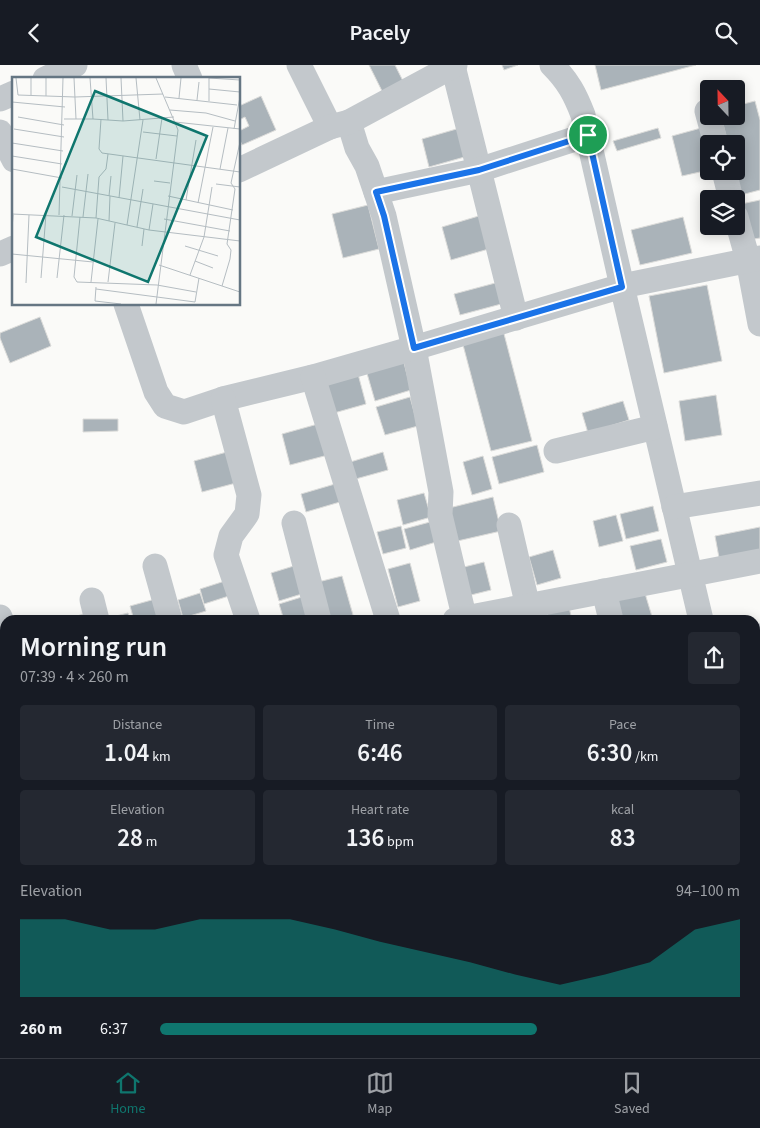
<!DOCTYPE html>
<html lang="en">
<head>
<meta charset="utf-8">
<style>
	body { margin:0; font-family:"Source Sans 3",sans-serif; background:#242831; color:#f1f3f6; height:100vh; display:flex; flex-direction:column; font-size:19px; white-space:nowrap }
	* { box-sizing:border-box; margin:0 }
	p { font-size:16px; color:#9ea1a6 }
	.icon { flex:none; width:28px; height:28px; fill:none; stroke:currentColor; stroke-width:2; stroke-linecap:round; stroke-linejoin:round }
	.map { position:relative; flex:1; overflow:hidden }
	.details { position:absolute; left:0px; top:550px; width:760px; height:444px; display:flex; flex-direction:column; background:#171b24; border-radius:15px 15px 0 0; box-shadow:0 2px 12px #0003 }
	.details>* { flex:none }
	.needle { width:32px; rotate:338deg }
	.controls { position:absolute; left:700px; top:15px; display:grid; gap:10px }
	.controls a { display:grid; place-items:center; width:45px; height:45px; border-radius:5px; background:#171b24; box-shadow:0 2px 12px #0003; font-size:25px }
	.pin { position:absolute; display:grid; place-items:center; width:42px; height:42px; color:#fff; margin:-21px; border:2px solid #fff; border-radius:50%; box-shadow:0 1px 5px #0007 }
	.round { display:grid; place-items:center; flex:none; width:52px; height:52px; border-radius:5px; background:#242831 }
	.summary { display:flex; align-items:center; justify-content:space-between; height:85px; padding:0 20px }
	h1 { font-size:28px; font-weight:600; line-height:38px }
	.metrics { display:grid; grid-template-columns:repeat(3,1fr); gap:8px; height:85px; padding:5px 20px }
	.metrics div { display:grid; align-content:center; border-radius:5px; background:#242831; text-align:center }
	.metrics b { font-size:25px; font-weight:600 }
	.metrics small { font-size:14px; font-weight:400 }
	.metrics p { font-size:14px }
	.chart { height:140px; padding:10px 20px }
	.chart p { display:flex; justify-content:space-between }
	.chart svg { width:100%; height:90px; margin-top:5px; fill:#0f766e; opacity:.7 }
	ul { padding:0 20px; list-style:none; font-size:16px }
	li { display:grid; grid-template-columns:80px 60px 1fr; align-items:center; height:38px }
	li i { height:12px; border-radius:6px; background:#0f766e }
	header { display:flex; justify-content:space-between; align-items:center; height:65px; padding:0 20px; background:#171b24; font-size:22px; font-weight:600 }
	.tab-bar { display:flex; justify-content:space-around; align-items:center; height:70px; border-top:1px solid #363941; background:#171b24; font-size:14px; color:#9ea1a6 }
	.tab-bar a { display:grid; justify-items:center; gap:2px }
	.tab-bar .active { color:#0f766e }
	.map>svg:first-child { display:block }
	.building { fill:#aab3b9; stroke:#dcdcda }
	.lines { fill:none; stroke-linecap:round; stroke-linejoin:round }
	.minor { stroke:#c3c8cc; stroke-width:25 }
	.route-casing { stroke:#fff; stroke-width:10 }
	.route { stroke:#1a73e8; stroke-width:6 }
	.inset-road { fill:none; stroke:#b5bdc2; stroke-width:1 }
	.view { fill:#0f766e; fill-opacity:0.15; stroke:#0f766e; stroke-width:2.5 }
	.inset-edge { fill:none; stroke:#657683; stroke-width:2.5 }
</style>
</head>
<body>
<header><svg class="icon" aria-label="back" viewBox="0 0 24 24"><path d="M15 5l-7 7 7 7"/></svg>Pacely<svg class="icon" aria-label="search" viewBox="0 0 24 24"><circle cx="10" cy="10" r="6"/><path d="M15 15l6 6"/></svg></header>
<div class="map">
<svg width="760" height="993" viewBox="0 0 760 993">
	<rect width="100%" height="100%" fill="#fafaf8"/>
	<g class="building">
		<path d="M369,0H395L404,18L383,28Z"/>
		<path d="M502,0H518L504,5Z"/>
		<path d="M595,0H696L601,25Z"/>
		<path d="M261,31L276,65L242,80L239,73V66L249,61L245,52L239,55V41Z"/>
		<path d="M755,36L760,55V125L741,130L736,106V79H728L721,51H736V41Z"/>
		<path d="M460,63L468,91L429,102L422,74Z"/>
		<path d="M658,63L661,73L617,86L613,76Z"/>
		<path d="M701,63L709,93V105L682,111L672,71Z"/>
		<path d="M760,135V173L748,175L741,139Z"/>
		<path d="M368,140L379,184L343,193L332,149Z"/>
		<path d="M482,150L492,183L451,195L442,162Z"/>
		<path d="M683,152L692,188L640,200L631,165Z"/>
		<path d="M499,217L505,238L460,250L454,229Z"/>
		<path d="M707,220L722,296L664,308L649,231Z"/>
		<path d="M40,252L51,281L10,298L0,273V268Z"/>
		<path d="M503,265L532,376L491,386L462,276Z"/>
		<path d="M403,294L411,325L375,336L366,305Z"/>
		<path d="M358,309L366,339L334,348L326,318Z"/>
		<path d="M716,330L722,370L685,376L679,336Z"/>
		<path d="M410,332L418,361L385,370L376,342Z"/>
		<path d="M623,336L629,355L588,368L582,348Z"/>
		<path d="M83,354H118V366L83,367Z"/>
		<path d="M318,359L328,390L290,400L282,369Z"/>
		<path d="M537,380L544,407L499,419L492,392Z"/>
		<path d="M227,387L236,418L202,427L194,396Z"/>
		<path d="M383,387L388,405L352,415L347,398Z"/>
		<path d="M483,391L492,424L472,430L463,397Z"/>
		<path d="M335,419L340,437L306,447L301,429Z"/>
		<path d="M424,428L431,452L403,460L397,435Z"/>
		<path d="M493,432L501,466L453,477L445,444Z"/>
		<path d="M653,441L659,466L626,474L620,449Z"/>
		<path d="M616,450L623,476L599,482L593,456Z"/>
		<path d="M430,457L436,477L410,485L404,464Z"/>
		<path d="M401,461L406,483L383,489L377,467Z"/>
		<path d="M760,462V490L720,498L715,471Z"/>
		<path d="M661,474L667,497L636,505L630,481Z"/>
		<path d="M553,485L561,513L537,520L529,492Z"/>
		<path d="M484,497L491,525L467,531L460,503Z"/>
		<path d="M410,498L420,536L398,542L388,504Z"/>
		<path d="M297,500L305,528L279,536L271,508Z"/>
		<path d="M342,511L353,550L334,555H325L314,518Z"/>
		<path d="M228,515L232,530L204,539L200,524Z"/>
		<path d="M644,525L653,555H621L615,534Z"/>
		<path d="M200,528L206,546L183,553L178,535Z"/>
		<path d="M305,531L311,553L305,555H284L279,539Z"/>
		<path d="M159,533L165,555H134L130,541Z"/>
		<path d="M568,538L572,555H549L546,544Z"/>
		<path d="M128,548L130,555H109L108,553Z"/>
		<path d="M84,549L85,555H62Z"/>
		<path d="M5,732V750L0,735V734Z"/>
		<path d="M760,877V901L755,902V879Z"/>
		<path d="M758,907L760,916V929L755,930V908Z"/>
		<path d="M224,989H253L254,993H225Z"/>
	</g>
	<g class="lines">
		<g class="minor">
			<path d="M184,0L190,14"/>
			<path d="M299,0L330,62"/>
			<path d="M552,0C568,16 575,29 583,50L622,221L701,555"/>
			<path d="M453,1L516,253"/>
			<path d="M45,14L75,0"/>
			<path d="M0,34L14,28"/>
			<path d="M707,46L716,79"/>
			<path d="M349,57L357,83L367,101L384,151L414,283L441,427L440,450L465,555"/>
			<path d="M0,67L14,95"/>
			<path d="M239,105L330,62L349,57L455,0"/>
			<path d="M724,106L731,134"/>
			<path d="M376,127L479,105L587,70"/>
			<path d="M736,152L748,195L760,259"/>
			<path d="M0,189L14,183"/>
			<path d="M126,239L156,327L165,341L184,347L223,334L313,312L414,283L622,221L760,193"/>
			<path d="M313,312L388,555"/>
			<path d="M223,334L249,430L247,449L231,471L226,490L248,555"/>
			<path d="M556,386L655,362"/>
			<path d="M674,442L760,428"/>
			<path d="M294,458L319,555"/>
			<path d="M509,460L531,555"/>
			<path d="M155,501L170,555"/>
			<path d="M604,526L611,555"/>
			<path d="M92,535L97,555"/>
			<path d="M0,552L5,565"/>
			<path d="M455,555L760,496"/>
			<path d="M755,573L760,571"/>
			<path d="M0,586L5,585"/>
			<path d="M755,655L760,653"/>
			<path d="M755,746L760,766"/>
			<path d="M755,832L760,829"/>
			<path d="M2,837L5,847"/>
			<path d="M51,989L52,993"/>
			<path d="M163,989L164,993"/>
			<path d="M273,989L274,993"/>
			<path d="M388,989L389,993"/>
			<path d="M500,989L501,993"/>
		</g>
	</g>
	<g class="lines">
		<g class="route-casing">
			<path id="route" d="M588,70L622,222L414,283L384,151L376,127L479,105Z"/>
		</g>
		<use href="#route" class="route"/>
	</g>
	<g transform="translate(12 12)">
		<rect width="228" height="228" fill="#fafaf8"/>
		<path class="inset-road" d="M4,1L6,18L63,20L151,17M62,1L64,42M78,1L81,42L111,44L162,40M94,1L96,43M109,1L111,44M124,1L128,43M144,1L166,53L144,227M197,12L228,15M19,18V1M34,19V1M153,20L225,28M167,21L169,1M185,23L187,5M197,24V1L228,3M0,25L53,30M158,33L194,36L223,44M6,40L52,48M52,42H81M89,42L87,72L90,76L228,95M163,45L228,52M2,52L52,60M222,52L228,20M131,55L165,59M0,66L51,74M0,79L50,87M144,82L150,41M0,92L50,101M208,92L216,51M142,104L158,106M204,107L228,110M50,110L228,143M97,119L99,99M156,119L221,133M107,121L111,79M174,123L184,63M186,126L201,50M0,137L84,141L137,153L228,164M47,138L51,1M60,139L65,98M68,140L62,200L65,205L145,208L184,215M71,140L76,97M84,141L87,100L94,92L96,77M152,142L218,154M97,144L98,119M115,148L131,43M125,150L131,112M0,153L1,138M137,153L141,127M130,169L132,152M173,169L206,179M0,177L81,185M183,184L201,191M147,188L228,215M178,198L192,160L200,110M29,201L34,137M45,201L52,138M79,205L86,142M96,205L103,146M14,206L17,138M210,209L218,182L219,173L215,167L223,112L219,106L228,65M84,210L83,224L109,227M84,212L183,225L187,201"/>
		<path class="view" d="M83,14L195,59L136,205L24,160Z"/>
		<rect width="228" height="228" class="inset-edge"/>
	</g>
</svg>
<div class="controls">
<a><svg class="needle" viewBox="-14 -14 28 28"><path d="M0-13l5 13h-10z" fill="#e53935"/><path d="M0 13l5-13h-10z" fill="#9ea1a6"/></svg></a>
<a><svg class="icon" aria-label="locate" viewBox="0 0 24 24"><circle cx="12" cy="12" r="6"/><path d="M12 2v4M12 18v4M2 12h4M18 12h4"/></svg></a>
<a><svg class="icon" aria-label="layers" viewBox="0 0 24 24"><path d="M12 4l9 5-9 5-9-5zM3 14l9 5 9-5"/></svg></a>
</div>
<div class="pin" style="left:588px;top:70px;background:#1e9e55"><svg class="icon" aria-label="arrive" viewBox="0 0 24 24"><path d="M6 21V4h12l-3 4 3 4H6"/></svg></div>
<section class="details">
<div class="summary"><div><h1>Morning run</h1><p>07:39 · 4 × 260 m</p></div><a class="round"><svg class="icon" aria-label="share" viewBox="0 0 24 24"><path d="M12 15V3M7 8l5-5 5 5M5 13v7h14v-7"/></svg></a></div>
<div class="metrics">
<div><p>Distance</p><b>1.04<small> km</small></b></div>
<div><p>Time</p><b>6:46</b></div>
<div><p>Pace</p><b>6:30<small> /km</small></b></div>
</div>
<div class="metrics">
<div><p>Elevation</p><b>28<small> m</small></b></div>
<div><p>Heart rate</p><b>136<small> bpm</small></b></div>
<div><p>kcal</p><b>83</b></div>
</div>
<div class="chart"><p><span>Elevation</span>94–100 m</p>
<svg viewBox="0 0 160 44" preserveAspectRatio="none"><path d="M0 44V6L10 6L20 11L30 11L40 6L50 6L60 6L70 11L80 17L90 22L100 27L110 33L120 38L130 33L140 27L150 11L160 6V44z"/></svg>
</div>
<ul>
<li><b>260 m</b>6:37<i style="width:65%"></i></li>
</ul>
</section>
</div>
<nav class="tab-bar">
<a class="active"><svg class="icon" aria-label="home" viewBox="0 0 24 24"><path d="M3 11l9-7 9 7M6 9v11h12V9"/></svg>Home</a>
<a><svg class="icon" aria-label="map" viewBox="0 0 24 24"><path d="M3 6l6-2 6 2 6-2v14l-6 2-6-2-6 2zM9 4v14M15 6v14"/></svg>Map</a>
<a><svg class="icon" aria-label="saved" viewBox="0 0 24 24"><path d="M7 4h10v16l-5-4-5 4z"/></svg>Saved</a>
</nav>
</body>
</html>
